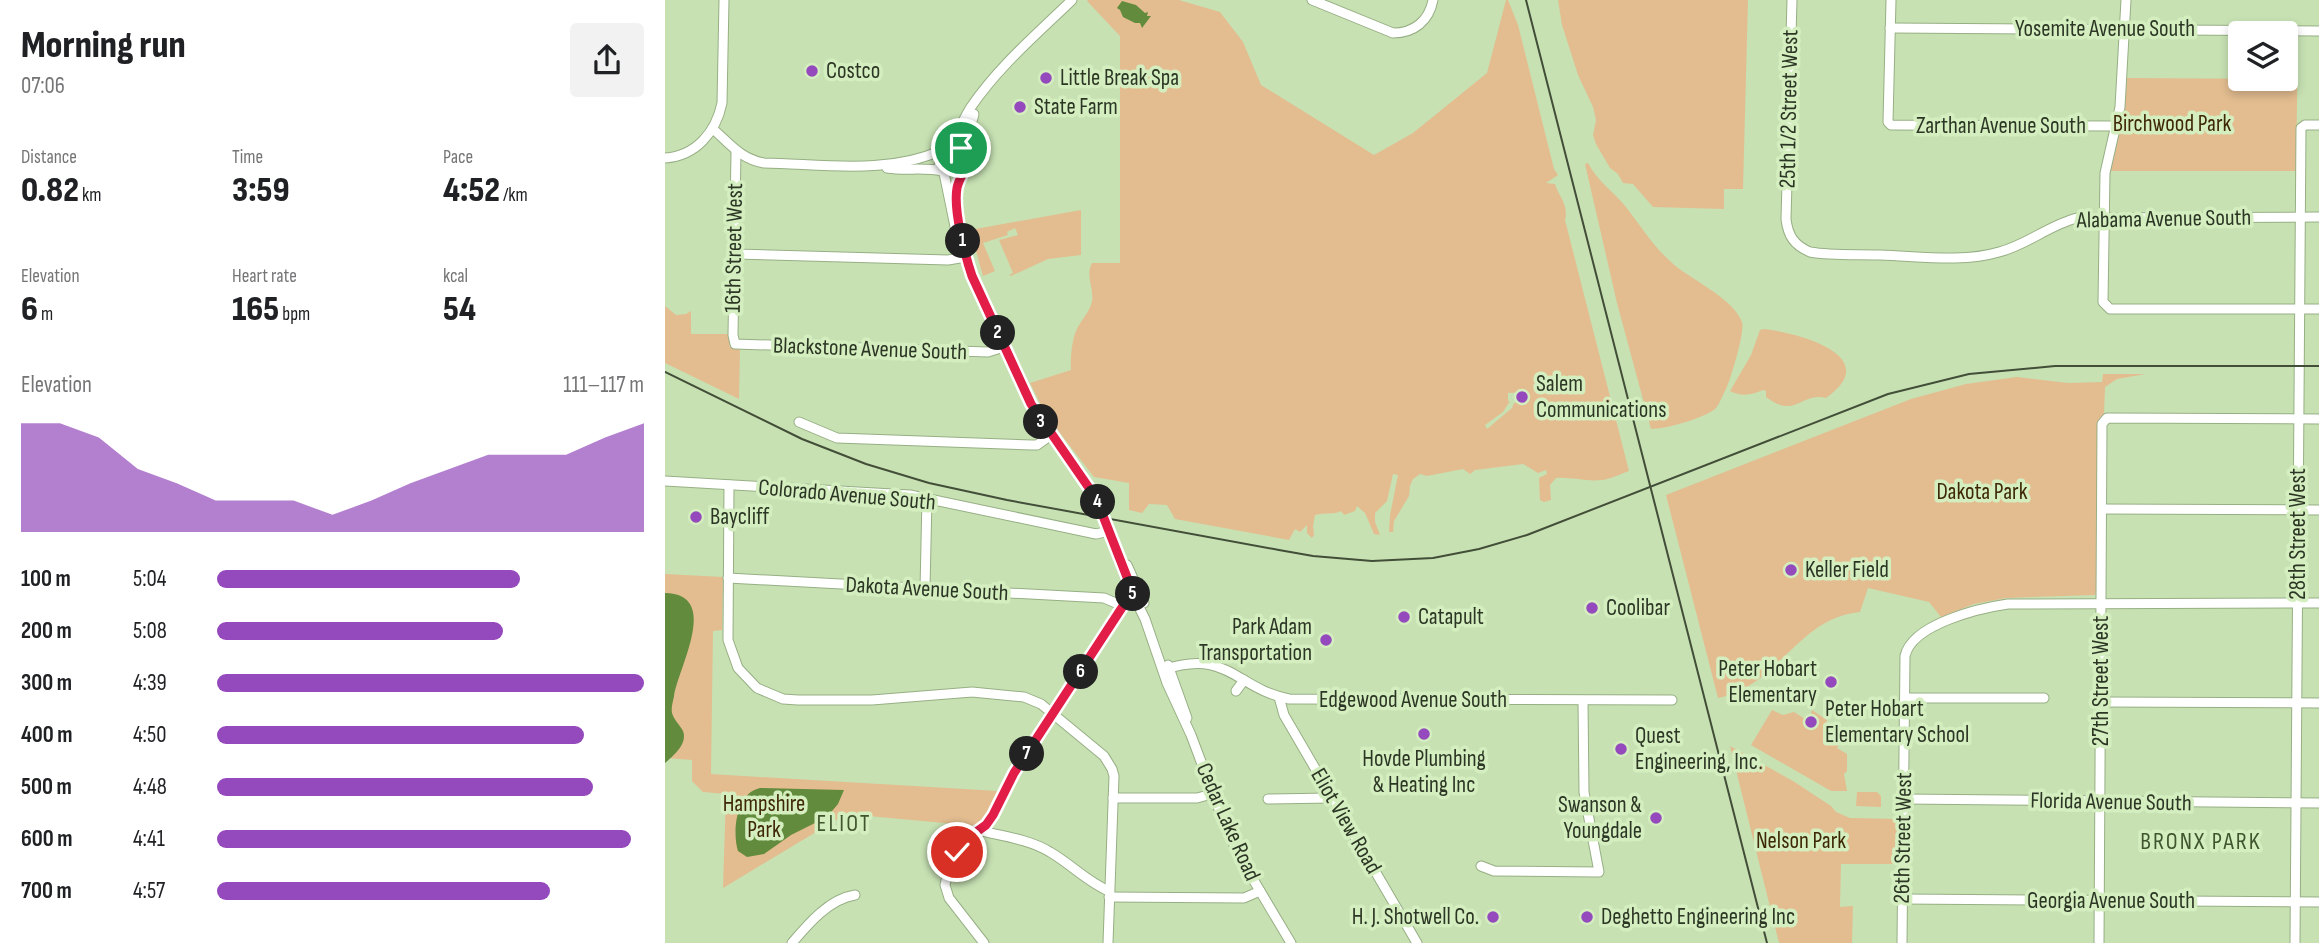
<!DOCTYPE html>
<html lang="en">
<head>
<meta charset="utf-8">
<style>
	body { margin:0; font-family:"Sofia Sans Condensed",sans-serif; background:#f2f2f2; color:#202124; height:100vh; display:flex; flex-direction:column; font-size:26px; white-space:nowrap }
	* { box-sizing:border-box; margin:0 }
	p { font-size:23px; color:#757577 }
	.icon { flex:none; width:38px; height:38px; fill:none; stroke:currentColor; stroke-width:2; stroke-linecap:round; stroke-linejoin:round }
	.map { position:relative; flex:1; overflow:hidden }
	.details { display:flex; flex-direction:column; background:#fff; width:665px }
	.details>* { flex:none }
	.tools { position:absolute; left:1563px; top:21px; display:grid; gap:14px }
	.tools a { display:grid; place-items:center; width:70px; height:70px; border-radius:7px; background:#fff; box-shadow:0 4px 10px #0003; font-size:35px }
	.pin { position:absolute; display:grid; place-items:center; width:60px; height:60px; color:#fff; margin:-30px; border:4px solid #fff; border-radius:50%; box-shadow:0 2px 7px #0007 }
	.km { position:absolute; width:35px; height:35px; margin:-18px; border-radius:50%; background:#222; color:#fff; font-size:19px; line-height:35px; text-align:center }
	.round { display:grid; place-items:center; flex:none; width:74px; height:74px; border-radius:7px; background:#f2f2f2 }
	.summary { display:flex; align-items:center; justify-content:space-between; height:119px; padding:0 21px }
	h1 { font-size:38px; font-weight:800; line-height:52px }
	.stats { display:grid; grid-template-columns:repeat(3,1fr); gap:10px; height:119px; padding:7px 21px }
	.stats div { display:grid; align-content:center }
	.stats b { font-size:35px; font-weight:800 }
	.stats small { font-size:19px; font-weight:400 }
	.stats p { font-size:19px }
	.chart { height:196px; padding:14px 21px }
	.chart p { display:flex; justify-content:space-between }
	.chart svg { width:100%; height:126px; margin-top:7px; fill:#944abc; opacity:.7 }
	ul { padding:0 21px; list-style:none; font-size:23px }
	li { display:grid; grid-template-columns:112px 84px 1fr; align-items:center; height:52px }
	li i { height:18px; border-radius:9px; background:#944abc }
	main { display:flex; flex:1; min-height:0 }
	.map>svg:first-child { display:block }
	.green { fill:#e3bd90; fill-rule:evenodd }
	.water { fill:#628b3d }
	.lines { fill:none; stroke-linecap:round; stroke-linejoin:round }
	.minor-casing { stroke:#97af84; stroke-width:11 }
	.minor { stroke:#fff; stroke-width:9 }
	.rail { stroke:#424e38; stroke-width:2 }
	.route-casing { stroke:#fff; stroke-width:14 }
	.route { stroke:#e11d48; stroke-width:9 }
	.poi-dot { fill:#944abc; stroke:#d4eec0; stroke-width:2.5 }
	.labels { text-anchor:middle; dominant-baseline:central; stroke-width:7; stroke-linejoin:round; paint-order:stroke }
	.street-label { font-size:23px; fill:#2c3624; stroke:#d4eec0 }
	.poi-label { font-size:23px; fill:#2c3624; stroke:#d4eec0; text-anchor:start }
	.park-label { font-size:23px; fill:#3e2704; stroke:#d4eec0 }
	.neighbourhood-label { font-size:24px; letter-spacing:2px; fill:#41562f; stroke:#d4eec0 }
</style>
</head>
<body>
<main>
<section class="details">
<div class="summary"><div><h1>Morning run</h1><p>07:06</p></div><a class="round"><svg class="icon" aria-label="share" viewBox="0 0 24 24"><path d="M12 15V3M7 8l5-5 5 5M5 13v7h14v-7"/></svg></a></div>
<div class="stats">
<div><p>Distance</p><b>0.82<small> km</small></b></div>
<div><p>Time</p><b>3:59</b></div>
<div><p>Pace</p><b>4:52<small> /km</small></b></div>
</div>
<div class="stats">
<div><p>Elevation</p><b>6<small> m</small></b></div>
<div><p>Heart rate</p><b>165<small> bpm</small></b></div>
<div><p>kcal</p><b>54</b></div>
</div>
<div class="chart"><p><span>Elevation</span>111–117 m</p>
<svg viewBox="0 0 160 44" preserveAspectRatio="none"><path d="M0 44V6L10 6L20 11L30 22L40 27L50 33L60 33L70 33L80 38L90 33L100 27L110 22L120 17L130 17L140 17L150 11L160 6V44z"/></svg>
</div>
<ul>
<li><b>100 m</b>5:04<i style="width:71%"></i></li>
<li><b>200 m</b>5:08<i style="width:67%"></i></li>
<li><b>300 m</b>4:39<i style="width:100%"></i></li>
<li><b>400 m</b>4:50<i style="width:86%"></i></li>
<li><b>500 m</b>4:48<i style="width:88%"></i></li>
<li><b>600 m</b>4:41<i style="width:97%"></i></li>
<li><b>700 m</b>4:57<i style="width:78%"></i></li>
</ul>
</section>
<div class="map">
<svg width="1654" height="943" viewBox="0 0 1654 943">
	<rect width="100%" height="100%" fill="#c7e1b3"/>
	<g class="green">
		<path d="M423,0H514L555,12L578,42L596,85L709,155L748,133L822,73L841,0H843L853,25L889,169L893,175L881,183L890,184C894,197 904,205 900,220L964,471C955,474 946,479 937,480C922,482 908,477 891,478L885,485L886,500L879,502L875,500L874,478L882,474L881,470L873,473L858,464L810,470L805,474L798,469L762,476L755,474L748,479L745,486L744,496L729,521L728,532H724L725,515L733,475L728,474L722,501L710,513V522L715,535L709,534L700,513L692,506L690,511L679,515L676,511C669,515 659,512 650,515L648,526L649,535L647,538L642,533V525L635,532L630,529L624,540L510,519L502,505L484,504L477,513L464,510V483L429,477L381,415L365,383L406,370C405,360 407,340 411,331C415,321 425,312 427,301C429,287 420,276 427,263H455V36L422,1ZM863,392V400L849,403L847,408L822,429L820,425L838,412L845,401H843V393Z"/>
		<path d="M893,0H1083L1078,189H1059V209L988,207L968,184L958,183L953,174L945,168L931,144L928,135L931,120L928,107L913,75L897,25Z"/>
		<path d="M1621,36H1633L1631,171H1445L1459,111L1462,78L1620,79Z"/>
		<circle cx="289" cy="160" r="8"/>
		<path d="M923,163C933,182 948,191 961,207C975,225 988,246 1005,261C1023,279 1068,297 1077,322C1080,332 1066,378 1061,389C1058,394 1055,403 1051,408C1041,418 1000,429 986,429L952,303L920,164Z"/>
		<path d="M416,210V255L383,259L346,276L344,275L348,273L334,240L353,235L350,228L342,232L343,235L318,243L330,271L318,276L305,230Z"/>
		<path d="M0,306L11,315L21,314L26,311V334H63L65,347L75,350L74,399L0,363Z"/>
		<path d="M1099,329C1134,333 1220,356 1161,398C1136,391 1131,420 1101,397V391L1098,390C1086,395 1077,397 1065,391L1086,355L1095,330Z"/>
		<path d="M1438,374H1481L1452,379L1440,387L1439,414L1433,424L1431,592L1430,595L1341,598L1309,604L1276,617L1264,602L1203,588L1195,612C1132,618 1115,685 1053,698L1001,495L1246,399L1301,384L1352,377L1403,383L1437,382Z"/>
		<path d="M0,574L58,577L57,630L48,631L46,774L333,791L324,811L312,826L181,814L58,888L61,794L38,792L27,781V760L0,758Z"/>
		<path d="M1107,710L1118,715L1129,712L1145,722H1149L1150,716L1146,713L1147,710L1162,720L1160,726L1178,736L1172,748L1182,754V771L1179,774L1182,791H1166L1086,745Z"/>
		<path d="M1065,746L1128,781L1166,806L1171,812L1185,818L1233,819V864H1176L1175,907L1188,906L1187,943H1114Z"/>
		<path d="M1192,792H1212L1216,796V807L1191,806Z"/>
	</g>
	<g class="water">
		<path d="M457,1L471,5L480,13L483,12L482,16H486L477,28L475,23H470L458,17L455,10L452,8Z"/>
		<path d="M0,593C56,594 14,666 9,696C8,702 6,707 7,713C9,720 15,725 18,731C23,744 8,756 0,763Z"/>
		<path d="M95,788L179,790L173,804L162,817L126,835L99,854L82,857L73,851C67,832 71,793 95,788Z"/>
	</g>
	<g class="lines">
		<g class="minor-casing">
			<g id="minor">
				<path d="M407,0C372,34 334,66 306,107C294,126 295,135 277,152L274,166L279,173L293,241L339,347L373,417L416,474L431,498L464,587L480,619L502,683L526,735L561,828L576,859L626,943"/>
				<path d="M647,0L728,33C749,33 764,21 768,0"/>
				<path d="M1127,0L1121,219C1123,236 1129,245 1145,252C1168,256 1192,254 1215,255C1253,256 1297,263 1334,252C1362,245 1384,225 1412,218L1654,217"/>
				<path d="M1226,0L1223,122L1226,125L1451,126"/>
				<path d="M1461,0L1455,107L1440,173L1438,302L1445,309H1654"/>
				<path d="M1225,28L1654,31"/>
				<path d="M48,129C65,144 76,159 99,163C158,164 222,175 277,150"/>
				<path d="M71,152L68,335L70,344L323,352L339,347"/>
				<path d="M0,158C31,156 51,132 57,103L59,0"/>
				<path d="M222,168C241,171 259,167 277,171"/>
				<path d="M293,218L291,190L303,166L302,140L309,114"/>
				<path d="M70,254L283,260L301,257"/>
				<path d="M134,422L172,438L367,445H372L386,435"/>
				<path d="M0,481L245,495L431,534L444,531"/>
				<path d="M64,485L63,640L73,668L92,688L118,699L133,700H207L307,692L359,697L376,704L439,756L447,769L449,776L443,943"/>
				<path d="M1437,509L1654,510"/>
				<path d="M462,565L479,603"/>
				<path d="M63,578L439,598L458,606"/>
				<path d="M260,589L262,498"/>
				<path d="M503,665L522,718"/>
				<path d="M498,670C563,648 570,688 624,699L1007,700"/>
				<path d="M571,691L579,680"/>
				<path d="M614,697L619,715L752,943"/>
				<path d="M1240,698H1379"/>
				<path d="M1436,702L1654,703"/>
				<path d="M448,798H532L547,794"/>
				<path d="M603,799L666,798"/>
				<path d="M1238,799L1654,803"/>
				<path d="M312,830C336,836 364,839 385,852C406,864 422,882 444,891"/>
				<path d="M816,866L829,871L934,872L919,792L918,701"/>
				<path d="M444,897L579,898L595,891"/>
				<path d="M1237,899L1654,902"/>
				<path d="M127,943C143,924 164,899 190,895"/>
				<path d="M319,943L284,898L280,885L284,867L297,844L321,825L328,815L349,773L458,606L475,598"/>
				<path d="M1237,943L1240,656C1247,624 1315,608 1343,604L1654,603"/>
				<path d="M1434,943L1437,424L1442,418L1654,419"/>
				<path d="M1630,943L1636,128L1640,125H1654"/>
			</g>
		</g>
		<use href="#minor" class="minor"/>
		<g class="rail">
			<path d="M861,0L1102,943"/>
			<path d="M0,372L137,439L201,464L264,483L342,500L614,550L648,556L707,561L768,558L814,549L862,535L1223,394L1304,374L1390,366H1654"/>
		</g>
	</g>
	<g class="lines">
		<g class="route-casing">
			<path id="route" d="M292,852L303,838L321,825L328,815L349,773L458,606L471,600L431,498L366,404L307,276C300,255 288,210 292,188C295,172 311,162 296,148"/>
		</g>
		<use href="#route" class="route"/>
	</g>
	<g class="poi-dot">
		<circle cx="147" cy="71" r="7"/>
		<circle cx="381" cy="78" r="7"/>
		<circle cx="355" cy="107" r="7"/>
		<circle cx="857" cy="397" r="7"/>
		<circle cx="31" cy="517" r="7"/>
		<circle cx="1126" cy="570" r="7"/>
		<circle cx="927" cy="608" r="7"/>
		<circle cx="739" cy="617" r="7"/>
		<circle cx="661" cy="640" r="7"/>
		<circle cx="1166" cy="682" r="7"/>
		<circle cx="1146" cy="722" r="7"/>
		<circle cx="759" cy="734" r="7"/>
		<circle cx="956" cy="749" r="7"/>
		<circle cx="991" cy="818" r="7"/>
		<circle cx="828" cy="917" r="7"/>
		<circle cx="922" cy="917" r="7"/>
	</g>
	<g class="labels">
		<g class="street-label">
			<text x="1440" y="29">Yosemite Avenue South</text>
			<text transform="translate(1124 109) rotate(-89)">25th 1/2 Street West</text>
			<text x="1336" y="126">Zarthan Avenue South</text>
			<text transform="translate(1499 219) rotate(-1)">Alabama Avenue South</text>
			<text transform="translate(69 248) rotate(-89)">16th Street West</text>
			<text transform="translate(205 349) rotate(2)">Blackstone Avenue South</text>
			<text transform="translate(182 495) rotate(5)">Colorado Avenue South</text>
			<text transform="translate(1633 534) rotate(-90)">28th Street West</text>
			<text transform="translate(262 589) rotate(3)">Dakota Avenue South</text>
			<text transform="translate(1436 681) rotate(-90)">27th Street West</text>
			<text x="748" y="700">Edgewood Avenue South</text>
			<text transform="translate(1446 802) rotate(1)">Florida Avenue South</text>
			<text transform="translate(681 821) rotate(60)">Eliot View Road</text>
			<text transform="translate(563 822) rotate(66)">Cedar Lake Road</text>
			<text transform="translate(1238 838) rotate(-89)">26th Street West</text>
			<text x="1446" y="901">Georgia Avenue South</text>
		</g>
		<g class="poi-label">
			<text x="161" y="71">Costco</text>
			<text x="395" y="78">Little Break Spa</text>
			<text x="369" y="107">State Farm</text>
			<text x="871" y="384">Salem<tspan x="871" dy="26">Communications</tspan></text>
			<text x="45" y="517">Baycliff</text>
			<text x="1140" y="570">Keller Field</text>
			<text x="941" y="608">Coolibar</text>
			<text x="753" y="617">Catapult</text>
			<text x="647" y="627" text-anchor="end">Park Adam<tspan x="647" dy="26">Transportation</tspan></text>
			<text x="1152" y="669" text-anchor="end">Peter Hobart<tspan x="1152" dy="26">Elementary</tspan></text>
			<text x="1160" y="709">Peter Hobart<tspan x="1160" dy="26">Elementary School</tspan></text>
			<text x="970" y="736">Quest<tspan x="970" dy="26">Engineering, Inc.</tspan></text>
			<text x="759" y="759" text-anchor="middle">Hovde Plumbing<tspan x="759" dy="26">&amp; Heating Inc</tspan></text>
			<text x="977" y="805" text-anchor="end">Swanson &amp;<tspan x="977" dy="26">Youngdale</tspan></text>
			<text x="814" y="917" text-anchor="end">H. J. Shotwell Co.</text>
			<text x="936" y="917">Deghetto Engineering Inc</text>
		</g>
		<g class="park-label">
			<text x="1507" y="124">Birchwood Park</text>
			<text x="1317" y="492">Dakota Park</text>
			<text x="99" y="804">Hampshire<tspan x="99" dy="26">Park</tspan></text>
			<text x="1136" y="841">Nelson Park</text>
		</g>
		<g class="neighbourhood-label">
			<text x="179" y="823">ELIOT</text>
			<text x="1536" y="841">BRONX PARK</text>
		</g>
	</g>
</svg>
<div class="tools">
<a><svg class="icon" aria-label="layers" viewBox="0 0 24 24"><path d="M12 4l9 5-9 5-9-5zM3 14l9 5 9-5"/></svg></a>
</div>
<div class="pin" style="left:296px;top:148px;background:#1e9e55"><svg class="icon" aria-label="arrive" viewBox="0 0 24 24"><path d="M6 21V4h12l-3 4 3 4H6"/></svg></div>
<div class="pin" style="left:292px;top:852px;background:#d93025"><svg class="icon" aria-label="check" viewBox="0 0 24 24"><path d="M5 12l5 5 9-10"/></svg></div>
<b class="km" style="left:298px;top:241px">1</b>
<b class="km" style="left:333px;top:333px">2</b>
<b class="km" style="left:376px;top:422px">3</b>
<b class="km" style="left:433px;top:502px">4</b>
<b class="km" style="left:468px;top:594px">5</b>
<b class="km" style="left:416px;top:672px">6</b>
<b class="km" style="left:362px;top:754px">7</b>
</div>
</main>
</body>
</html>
